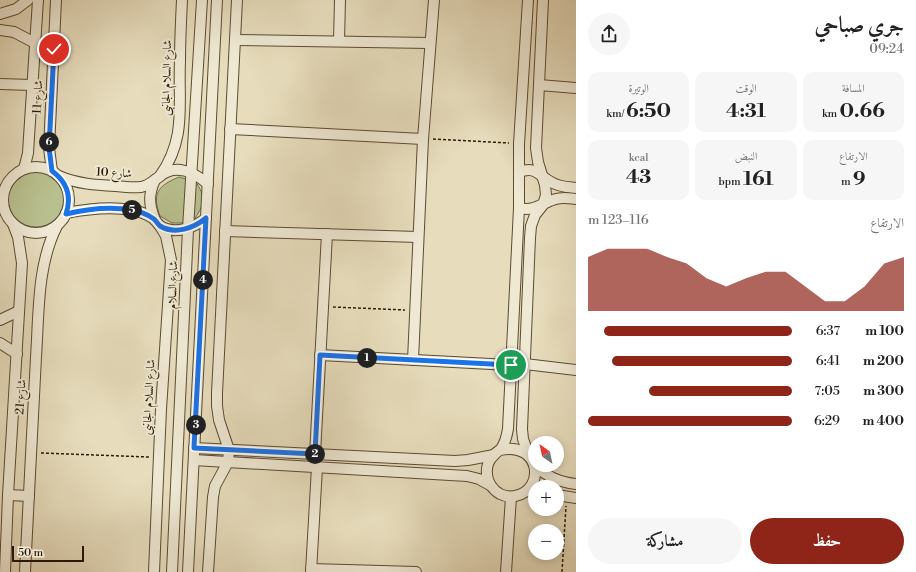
<!DOCTYPE html>
<html lang="ar">
<head>
<meta charset="utf-8">
<style>
	body { margin:0; font-family:"Libre Bodoni",Amiri,serif; background:#f6f6f6; color:#222; direction:rtl; height:100vh; display:flex; flex-direction:column; font-size:15px; white-space:nowrap }
	* { box-sizing:border-box; margin:0 }
	p { font-size:13px; color:#767676 }
	.icon { flex:none; width:22px; height:22px; fill:none; stroke:currentColor; stroke-width:2; stroke-linecap:round; stroke-linejoin:round }
	.map { position:relative; flex:1; overflow:hidden; direction:ltr }
	.panel { display:flex; flex-direction:column; background:#fff; width:340px }
	.panel>* { flex:none }
	.needle { width:26px; rotate:327deg }
	.fabs { position:absolute; left:528px; top:436px; display:grid; gap:8px }
	.fabs a { display:grid; place-items:center; width:36px; height:36px; border-radius:50%; background:#fff; box-shadow:0 2px 10px #0003; font-size:20px }
	.scale { position:absolute; left:12px; bottom:10px; width:72px; box-sizing:border-box; padding-left:4px; border:2px solid #2c1a05; border-top:0; font-size:11px; line-height:14px; white-space:nowrap; color:#2c1a05; -webkit-text-stroke:3px #efe9d4; paint-order:stroke }
	.pin { position:absolute; display:grid; place-items:center; width:34px; height:34px; color:#fff; margin:-17px; border:2px solid #fff; border-radius:50%; box-shadow:0 1px 4px #0007 }
	.km { position:absolute; width:20px; height:20px; margin:-10px; border-radius:50%; background:#222; color:#fff; font-size:11px; line-height:20px; text-align:center }
	.round { display:grid; place-items:center; flex:none; width:42px; height:42px; border-radius:21px; background:#f6f6f6 }
	.head { display:flex; align-items:center; justify-content:space-between; height:68px; padding:0 12px }
	h1 { font-size:22px; font-weight:700; line-height:30px }
	.figures { display:grid; grid-template-columns:repeat(3,1fr); gap:6px; height:68px; padding:4px 12px }
	.figures div { display:grid; align-content:center; border-radius:10px; background:#f6f6f6; text-align:center }
	.figures b { font-size:20px; font-weight:700 }
	.figures small { font-size:11px; font-weight:400 }
	.figures p { font-size:11px }
	.chart { height:112px; padding:8px 12px }
	.chart p { display:flex; justify-content:space-between }
	.chart svg { width:100%; height:72px; margin-top:4px; fill:#8f2418; opacity:.7 }
	.action { display:flex; gap:8px; margin-top:auto; padding:8px 12px }
	.action a { flex:1; height:46px; border-radius:24px; background:#8f2418; color:#fff; font-size:16px; font-weight:700; line-height:46px; text-align:center }
	.action a+a { background:#f6f6f6; color:#222 }
	ul { padding:0 12px; list-style:none; font-size:13px }
	li { display:grid; grid-template-columns:64px 48px 1fr; align-items:center; height:30px }
	li i { height:10px; border-radius:5px; background:#8f2418 }
	main { display:flex; flex:1; min-height:0 }
	.map>svg:first-child { display:block }
	.green { fill:#b9c08f; stroke:#726d4a }
	.lines { fill:none; stroke-linecap:round; stroke-linejoin:round }
	.minor-casing { stroke:#5b4b33; stroke-width:12 }
	.path { stroke:#2c1a05; stroke-width:1.5; stroke-dasharray:3 2; stroke-linecap:butt }
	.minor { stroke:#efe9d4; stroke-width:10 }
	.route-casing { stroke:#fff; stroke-width:8 }
	.route { stroke:#1a73e8; stroke-width:5 }
	.labels { text-anchor:middle; dominant-baseline:central; stroke-width:3.5; stroke-linejoin:round; paint-order:stroke }
	.street-label { font-size:12px; fill:#2c1a05; stroke:#efe9d4 }
</style>
</head>
<body>
<main>
<section class="panel">
<div class="head"><div><h1>جري صباحي</h1><p>09:24</p></div><a class="round"><svg class="icon" aria-label="share" viewBox="0 0 24 24"><path d="M12 15V3M7 8l5-5 5 5M5 13v7h14v-7"/></svg></a></div>
<div class="figures">
<div><p>المسافة</p><b>0.66<small> km</small></b></div>
<div><p>الوقت</p><b>4:31</b></div>
<div><p>الوتيرة</p><b>6:50<small> /km</small></b></div>
</div>
<div class="figures">
<div><p>الارتفاع</p><b>9<small> m</small></b></div>
<div><p>النبض</p><b>161<small> bpm</small></b></div>
<div><p>kcal</p><b>43</b></div>
</div>
<div class="chart"><p><span>الارتفاع</span>116–123 m</p>
<svg viewBox="0 0 160 44" preserveAspectRatio="none"><path d="M0 44V11L10 6L20 6L30 6L40 11L50 15L60 24L70 29L80 24L90 20L100 20L110 29L120 38L130 38L140 29L150 15L160 11V44z"/></svg>
</div>
<ul>
<li><b>100 m</b>6:37<i style="width:92%"></i></li>
<li><b>200 m</b>6:41<i style="width:88%"></i></li>
<li><b>300 m</b>7:05<i style="width:70%"></i></li>
<li><b>400 m</b>6:29<i style="width:100%"></i></li>
</ul>
<div class="action"><a>حفظ</a><a>مشاركة</a></div>
</section>
<div class="map">
<svg width="576" height="572" viewBox="0 0 576 572">
	<rect width="100%" height="100%" fill="#e7ddbd"/>
	<filter id="stains"><feTurbulence type="fractalNoise" baseFrequency=".005" numOctaves="4"/><feColorMatrix values="0 0 0 0 .2 0 0 0 0 .09 0 0 0 0 .02 0 0 0 .5 -.17"/></filter>
	<radialGradient id="worn" r=".72"><stop offset=".6" stop-color="#630" stop-opacity="0"/><stop offset="1" stop-color="#630" stop-opacity=".3"/></radialGradient>
	<g class="green">
		<circle cx="36" cy="199" r="28"/>
		<path d="M179,177L186,179L184,223H172L160,216C152,194 157,186 179,177Z"/>
		<path d="M195,181C207,197 204,206 193,221Z"/>
	</g>
	<g class="lines">
		<g class="minor-casing">
			<g id="minor">
				<path d="M0,14L16,9L28,0"/>
				<path d="M0,30L14,32L35,43"/>
				<path d="M235,40L430,43"/>
				<path d="M339,41L340,0"/>
				<path d="M0,84L32,85"/>
				<path d="M539,85L576,88"/>
				<path d="M230,129L423,139"/>
				<circle cx="36" cy="200" r="33"/>
				<path d="M24,169L28,153L29,137L38,0"/>
				<path d="M52,171L49,148L56,0"/>
				<path d="M519,172C536,166 538,175 551,182C559,187 567,187 576,188"/>
				<path d="M59,176C77,184 97,185 116,186C124,187 133,188 141,187C148,186 153,181 159,177C175,163 194,172 208,184"/>
				<path d="M160,176C187,138 178,104 180,61C180,41 181,20 182,0"/>
				<path d="M155,180C148,195 149,205 155,220"/>
				<path d="M519,208C532,211 538,206 550,201C558,197 567,198 576,199"/>
				<path d="M66,213C87,209 109,206 131,210C139,211 147,214 154,219C156,221 158,224 160,226C175,235 194,228 206,218"/>
				<path d="M225,231L418,237"/>
				<path d="M0,320L19,311"/>
				<path d="M0,343L17,354"/>
				<path d="M320,355L511,365"/>
				<path d="M413,360L423,139L434,0"/>
				<path d="M525,364L576,370"/>
				<path d="M194,448L455,461L468,460L494,455"/>
				<path d="M500,450C541,441 546,490 515,496C509,497 504,496 500,494C493,490 487,482 487,474C486,467 489,459 494,455C496,452 499,451 501,449C505,443 507,435 508,429L519,208V144L528,0"/>
				<path d="M315,454L327,234"/>
				<path d="M529,456L523,439L522,429L530,238L531,226L535,215L543,205L546,195L545,185L538,162L536,148L543,0"/>
				<path d="M194,460L467,476L479,479L490,485"/>
				<path d="M535,465C547,477 559,482 576,484"/>
				<path d="M8,495L29,496"/>
				<path d="M557,495L576,498"/>
				<path d="M311,569L416,572"/>
				<path d="M5,572L8,495L22,263L18,237L13,224"/>
				<path d="M25,572C29,500 32,428 36,357C39,313 37,265 57,226"/>
				<path d="M154,572L161,409L171,260L166,236L160,226"/>
				<path d="M172,572L188,229L202,0"/>
				<path d="M188,572L217,0"/>
				<path d="M208,572L213,497L215,486L228,462L229,450L219,420L217,406V393L237,0"/>
				<path d="M311,572L317,467"/>
				<path d="M506,572L511,497"/>
			</g>
		</g>
		<g class="path">
			<path d="M433,139L509,143"/>
			<path d="M333,307L405,310"/>
			<path d="M41,453L149,457"/>
			<path d="M562,572L566,506"/>
		</g>
		<use href="#minor" class="minor"/>
	</g>
	<g class="lines">
		<g class="route-casing">
			<path id="route" d="M54,49L49,148L52,171C67,182 72,196 66,214C87,209 109,206 131,210C139,211 147,214 154,219C156,221 158,224 160,226C175,235 194,228 206,218L194,448L315,454L320,355L511,365"/>
		</g>
		<use href="#route" class="route"/>
	</g>
	<g class="labels">
		<g class="street-label">
			<text transform="translate(167 78) rotate(-89)">شارع السلام الجانبى</text>
			<text transform="translate(38 97) rotate(-87)">شارع 11</text>
			<text transform="translate(114 173) rotate(3)">شارع 10</text>
			<text transform="translate(173 285) rotate(-88)">شارع السلام</text>
			<text transform="translate(21 397) rotate(-86)">شارع 21</text>
			<text transform="translate(149 397) rotate(-87)">شارع السلام الجانبى</text>
		</g>
	</g>
	<rect width="100%" height="100%" filter="url(#stains)"/>
	<rect width="100%" height="100%" fill="url(#worn)"/>
</svg>
<div class="fabs">
<a><svg class="needle" viewBox="-14 -14 28 28"><path d="M0-13l5 13h-10z" fill="#e53935"/><path d="M0 13l5-13h-10z" fill="#767676"/></svg></a>
<a>+</a>
<a>−</a>
</div>
<div class="scale">50 m</div>
<div class="pin" style="left:511px;top:365px;background:#1e9e55"><svg class="icon" aria-label="arrive" viewBox="0 0 24 24"><path d="M6 21V4h12l-3 4 3 4H6"/></svg></div>
<div class="pin" style="left:54px;top:49px;background:#d93025"><svg class="icon" aria-label="check" viewBox="0 0 24 24"><path d="M5 12l5 5 9-10"/></svg></div>
<b class="km" style="left:367px;top:358px">1</b>
<b class="km" style="left:315px;top:454px">2</b>
<b class="km" style="left:196px;top:425px">3</b>
<b class="km" style="left:203px;top:280px">4</b>
<b class="km" style="left:132px;top:210px">5</b>
<b class="km" style="left:49px;top:142px">6</b>
</div>
</main>
</body>
</html>
